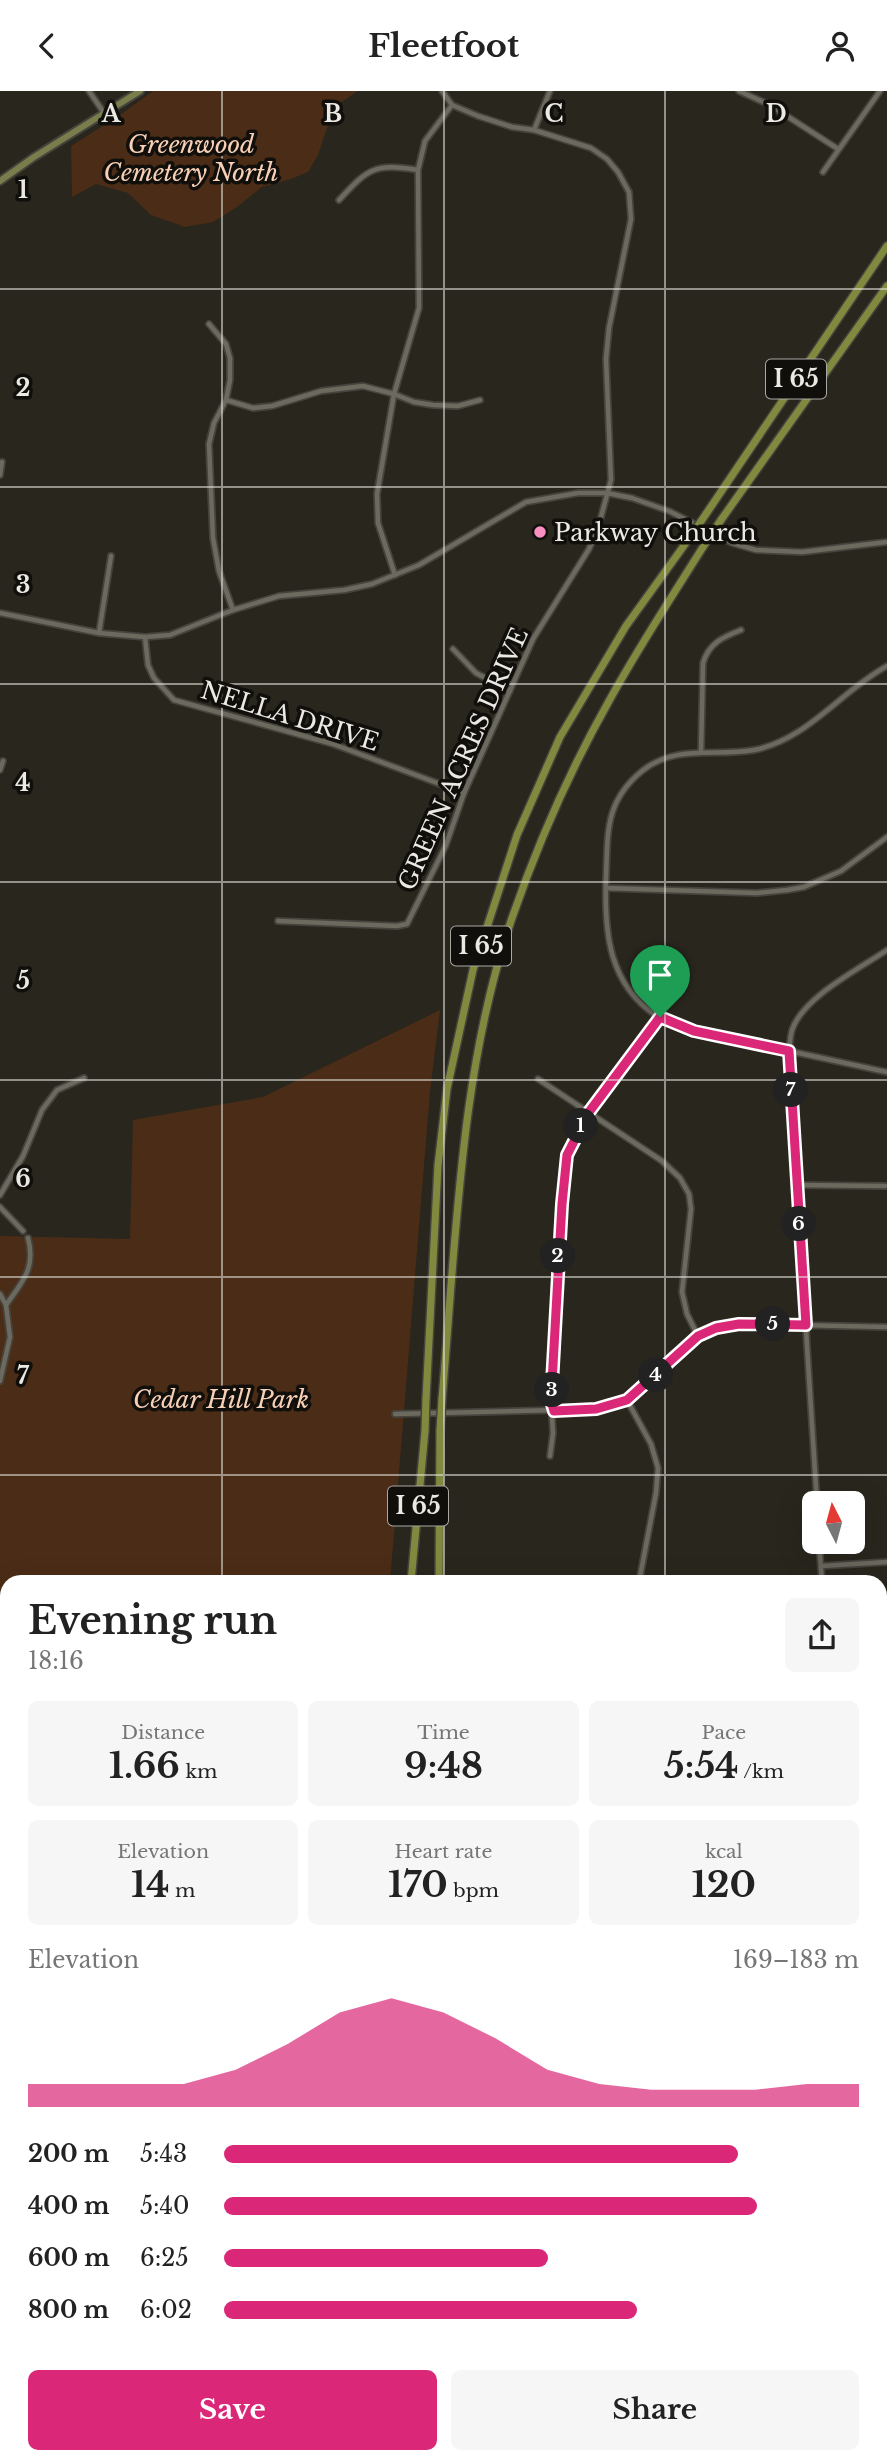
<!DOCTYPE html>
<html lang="en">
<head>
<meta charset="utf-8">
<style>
	body { margin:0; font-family:"Libre Baskerville",serif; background:#f6f6f6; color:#222; height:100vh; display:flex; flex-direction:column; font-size:26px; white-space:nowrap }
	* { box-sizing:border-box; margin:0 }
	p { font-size:23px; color:#767676 }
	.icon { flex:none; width:38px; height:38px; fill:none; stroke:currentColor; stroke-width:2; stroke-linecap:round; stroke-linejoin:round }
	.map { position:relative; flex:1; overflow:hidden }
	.side { position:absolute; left:0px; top:1484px; width:887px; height:889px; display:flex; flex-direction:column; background:#fff; border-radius:21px 21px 0 0; box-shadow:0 7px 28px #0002 }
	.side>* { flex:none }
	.needle { width:46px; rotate:354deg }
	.buttons { position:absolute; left:802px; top:1400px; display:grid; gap:14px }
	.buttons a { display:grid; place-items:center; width:63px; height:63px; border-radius:10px; background:#fff; box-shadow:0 7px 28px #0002; font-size:35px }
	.pin { position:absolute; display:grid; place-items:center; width:60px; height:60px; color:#fff; margin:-72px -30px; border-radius:50% 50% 50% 0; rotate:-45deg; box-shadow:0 0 7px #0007 }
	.pin .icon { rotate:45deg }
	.km { position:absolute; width:35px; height:35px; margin:-18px; border-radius:50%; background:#222; color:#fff; font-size:19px; line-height:35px; text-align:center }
	.round { display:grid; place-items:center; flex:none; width:74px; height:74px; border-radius:10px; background:#f6f6f6 }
	.head { display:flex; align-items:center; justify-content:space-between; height:119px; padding:0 28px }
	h1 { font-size:38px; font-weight:700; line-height:52px }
	.stats { display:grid; grid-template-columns:repeat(3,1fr); gap:10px; height:119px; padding:7px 28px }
	.stats div { display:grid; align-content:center; border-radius:10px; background:#f6f6f6; text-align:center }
	.stats b { font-size:35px; font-weight:700 }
	.stats small { font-size:19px; font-weight:400 }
	.stats p { font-size:19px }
	.chart { height:196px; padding:14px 28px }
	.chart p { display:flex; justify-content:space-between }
	.chart svg { width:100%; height:126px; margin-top:7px; fill:#db2777; opacity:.7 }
	.primary-button { display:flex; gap:14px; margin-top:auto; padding:14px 28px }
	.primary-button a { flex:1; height:80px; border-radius:10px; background:#db2777; color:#fff; font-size:28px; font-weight:700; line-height:80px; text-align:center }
	.primary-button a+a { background:#f6f6f6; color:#222 }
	ul { padding:0 28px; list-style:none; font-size:23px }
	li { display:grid; grid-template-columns:112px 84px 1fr; align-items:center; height:52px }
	li i { height:18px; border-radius:9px; background:#db2777 }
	header { display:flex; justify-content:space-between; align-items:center; height:91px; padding:0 28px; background:#fff; font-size:32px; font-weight:700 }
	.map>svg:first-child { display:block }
	.green { fill:#4b2c16 }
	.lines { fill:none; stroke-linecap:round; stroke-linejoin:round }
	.minor-casing { stroke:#45433c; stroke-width:8 }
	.major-casing { stroke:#45433c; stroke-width:10 }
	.highway-casing { stroke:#45433c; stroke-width:10 }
	.minor { stroke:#6c695f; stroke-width:4.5 }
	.major { stroke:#787d4b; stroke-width:6 }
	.highway { stroke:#808a3e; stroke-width:7 }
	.highway-bridge-casing { stroke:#45433c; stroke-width:10; stroke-linecap:butt }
	.highway-bridge { stroke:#808a3e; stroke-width:7 }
	.route-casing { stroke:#fff; stroke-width:14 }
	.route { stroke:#db2777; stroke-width:9 }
	.grid { fill:none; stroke:#eae9e3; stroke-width:2; stroke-opacity:0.55 }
	.poi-dot { fill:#fc8fc1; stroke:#100f0b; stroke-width:2.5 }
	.labels { text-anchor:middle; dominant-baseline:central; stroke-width:7; stroke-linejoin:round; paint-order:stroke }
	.shield { fill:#100f0b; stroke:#a9a8a2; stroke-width:2 }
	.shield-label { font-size:23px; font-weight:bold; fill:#eae9e3 }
	.park-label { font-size:24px; font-style:italic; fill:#f8d0b6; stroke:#100f0b }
	.poi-label { font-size:24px; fill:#eae9e3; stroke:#100f0b; text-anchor:start }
	.street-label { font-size:24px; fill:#eae9e3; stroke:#100f0b }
	.grid-label { font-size:23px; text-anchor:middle; font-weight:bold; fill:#eae9e3; stroke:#100f0b; stroke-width:7; stroke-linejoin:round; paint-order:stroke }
</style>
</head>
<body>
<header><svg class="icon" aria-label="back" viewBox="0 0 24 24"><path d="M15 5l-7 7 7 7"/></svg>Fleetfoot<svg class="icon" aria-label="person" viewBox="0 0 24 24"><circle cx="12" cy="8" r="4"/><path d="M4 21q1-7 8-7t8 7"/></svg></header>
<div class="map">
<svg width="887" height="2373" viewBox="0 0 887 2373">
	<rect width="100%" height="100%" fill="#28261d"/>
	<g class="green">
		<path d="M153,0H358L334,16L318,64L308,81L291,88L262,96L237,116L213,131L185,136L151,124L128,102L96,93L72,106L71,55L120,24Z"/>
		<path d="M440,919L430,1001L390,1491H7V1768L0,1767V1145L130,1148L133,1029L263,1006Z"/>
	</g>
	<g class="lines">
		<g class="minor-casing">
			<g id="minor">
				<path d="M89,0L104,22"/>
				<path d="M739,0L770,14L838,58"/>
				<path d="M534,39L550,0"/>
				<path d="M823,81L880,0"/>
				<path d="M339,109C368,78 373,72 418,79"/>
				<path d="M209,233L226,253L230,267V289L226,309L214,332L209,353L213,447L219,480L233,519"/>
				<path d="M226,309L253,317L272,315L321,300L363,295L394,303L414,311L433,314L458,315L480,309"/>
				<path d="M0,384L2,371"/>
				<path d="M395,484L378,432L377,403L394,303L419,217L418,79L425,50L452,14"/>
				<path d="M0,522L99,542L145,546L170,544L233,519L279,505L344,499L372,493L419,474L526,411L578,402H607L632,407L669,420L732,452L756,459L802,461L887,451"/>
				<path d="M99,542L111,465"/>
				<path d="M145,546L148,574L154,587L174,609L333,653L464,702"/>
				<path d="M453,558L476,582L510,600"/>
				<path d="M887,575C841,600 807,649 754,659C715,666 675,653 642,680C604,711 608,743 606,786C604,841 608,895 660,927C687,943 722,946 752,952C797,962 842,971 887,981"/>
				<path d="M701,661L703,572C709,552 723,546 741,539"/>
				<path d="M0,679L3,670"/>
				<path d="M606,797L757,802L787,799L804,796L841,780L887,746"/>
				<path d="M278,830L397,835L407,833L446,754L464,702L533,548L589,458L598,437L611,389L606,268L609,237L631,128L629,101L618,81L607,68L591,57L534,39L512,36L478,25L452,14L442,0"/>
				<path d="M538,988L662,1070L680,1087L689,1103L691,1118L682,1201L687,1223L698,1245"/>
				<path d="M797,1094L885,1095"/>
				<path d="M0,1104L23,1065L42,1019L57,999L84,987"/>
				<path d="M0,1116L23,1140"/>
				<path d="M0,1203L6,1214"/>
				<path d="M0,1290L10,1246L6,1214C23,1190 36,1177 28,1147"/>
				<path d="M627,1309L651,1353L658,1377L656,1402L639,1491"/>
				<path d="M395,1323L596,1318L627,1309L698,1245L723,1235L752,1233L887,1236"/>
				<path d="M550,1365L553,1342L551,1310L558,1172L567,1064L589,1021L632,967L660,926"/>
				<path d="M817,1412L789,972C789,961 789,950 792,939C803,906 859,878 887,859"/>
				<path d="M819,1451L822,1491"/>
				<path d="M821,1475L887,1471"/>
				<path d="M4,1772L0,1801L7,1815"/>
				<path d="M0,1969L7,1971"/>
				<path d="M0,2104L7,2106"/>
				<path d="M880,2364H887"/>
				<path d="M142,2366L145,2373"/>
				<path d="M293,2373L296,2366"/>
				<path d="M550,2373V2366"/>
			</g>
		</g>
		<g class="major-casing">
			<g id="major">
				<path d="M0,90L34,66L140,0"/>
				<path d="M0,1772L7,1773"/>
				<path d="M0,1780L7,1782"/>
				<path d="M880,1865L887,1866"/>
				<path d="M718,2373V2366"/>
			</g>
		</g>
		<g class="highway-casing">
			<g id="highway">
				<path d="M706,423L887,155"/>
				<path d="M721,429L887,195"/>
				<path d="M426,1308L438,1074L447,998L473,879L517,744L560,646L626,535L688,449"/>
				<path d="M442,1308C456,1149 460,978 512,827C538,752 570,679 609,610C638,557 671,507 703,456"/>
				<path d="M411,1491L425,1340"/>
				<path d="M439,1491L440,1339"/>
				<path d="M396,2366V2373"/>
				<path d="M417,2366L418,2373"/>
			</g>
		</g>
		<use href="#minor" class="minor"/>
		<use href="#major" class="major"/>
		<use href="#highway" class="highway"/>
		<g class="highway-bridge-casing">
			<g id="highway-bridge">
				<path d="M688,449L706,423"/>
				<path d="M703,456L721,429"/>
				<path d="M440,1339L442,1308"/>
				<path d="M425,1340L426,1308"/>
			</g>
		</g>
		<use href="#highway-bridge" class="highway-bridge"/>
	</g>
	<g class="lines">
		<g class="route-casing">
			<path id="route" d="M660,926L694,940L789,960L806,1234L739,1233L716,1237L698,1245L627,1309L596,1318L554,1320L551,1310L562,1113L567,1064L589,1021Z"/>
		</g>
		<use href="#route" class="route"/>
	</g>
	<path class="grid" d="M222,0V1491M444,0V1491M665,0V1491M0,198H887M0,396H887M0,593H887M0,791H887M0,989H887M0,1186H887M0,1384H887M0,1582H7M880,1582H887M0,1780H7M880,1780H887M0,1978H7M880,1978H887M0,2175H7M880,2175H887M222,2366V2373M444,2366V2373M665,2366V2373"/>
	<circle class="poi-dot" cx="540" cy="441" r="7"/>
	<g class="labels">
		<g class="shield">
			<rect x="766" y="268.5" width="60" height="39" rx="5"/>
			<rect x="451" y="835.5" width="60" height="39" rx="5"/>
			<rect x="388" y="1395.5" width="60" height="39" rx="5"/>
		</g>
		<g class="shield-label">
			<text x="796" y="288">I 65</text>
			<text x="481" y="855">I 65</text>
			<text x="418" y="1415">I 65</text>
		</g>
		<g class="park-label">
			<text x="191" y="53">Greenwood<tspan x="191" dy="28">Cemetery North</tspan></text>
			<text x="221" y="1308">Cedar Hill Park</text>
		</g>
		<g class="poi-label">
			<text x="554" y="441">Parkway Church</text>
		</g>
		<g class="street-label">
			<text transform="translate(290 625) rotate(17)">NELLA DRIVE</text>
			<text transform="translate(463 668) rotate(-66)">GREEN ACRES DRIVE</text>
		</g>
	</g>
	<g class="grid-label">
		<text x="111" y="31">A</text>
		<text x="333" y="31">B</text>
		<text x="554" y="31">C</text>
		<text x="776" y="31">D</text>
		<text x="23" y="107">1</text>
		<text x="23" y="305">2</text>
		<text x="23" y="502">3</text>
		<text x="23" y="700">4</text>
		<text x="23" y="898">5</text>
		<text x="23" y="1096">6</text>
		<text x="23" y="1293">7</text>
	</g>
</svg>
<div class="buttons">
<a><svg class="needle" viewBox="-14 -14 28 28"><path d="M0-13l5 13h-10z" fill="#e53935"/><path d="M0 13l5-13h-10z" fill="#767676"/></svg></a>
</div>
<div class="pin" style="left:660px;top:926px;background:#1e9e55"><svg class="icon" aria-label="arrive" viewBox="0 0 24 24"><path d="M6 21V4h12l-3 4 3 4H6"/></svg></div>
<b class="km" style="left:581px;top:1035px">1</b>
<b class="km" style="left:558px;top:1165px">2</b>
<b class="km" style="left:552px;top:1299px">3</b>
<b class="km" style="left:656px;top:1284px">4</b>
<b class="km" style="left:773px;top:1233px">5</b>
<b class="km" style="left:799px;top:1133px">6</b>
<b class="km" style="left:791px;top:999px">7</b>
<section class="side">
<div class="head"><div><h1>Evening run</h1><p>18:16</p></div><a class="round"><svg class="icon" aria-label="share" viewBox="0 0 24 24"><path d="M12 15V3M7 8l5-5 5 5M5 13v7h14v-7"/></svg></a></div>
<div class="stats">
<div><p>Distance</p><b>1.66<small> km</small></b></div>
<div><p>Time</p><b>9:48</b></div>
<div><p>Pace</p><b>5:54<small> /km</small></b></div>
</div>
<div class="stats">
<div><p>Elevation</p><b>14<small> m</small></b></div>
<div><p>Heart rate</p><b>170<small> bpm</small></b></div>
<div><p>kcal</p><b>120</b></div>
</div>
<div class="chart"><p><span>Elevation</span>169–183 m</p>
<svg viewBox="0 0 160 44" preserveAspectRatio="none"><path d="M0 44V36L10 36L20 36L30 36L40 31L50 22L60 11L70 6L80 11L90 20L100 31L110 36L120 38L130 38L140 38L150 36L160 36V44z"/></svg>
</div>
<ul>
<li><b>200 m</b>5:43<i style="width:81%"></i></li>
<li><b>400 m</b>5:40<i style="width:84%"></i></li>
<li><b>600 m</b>6:25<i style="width:51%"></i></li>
<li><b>800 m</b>6:02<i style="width:65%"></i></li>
</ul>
<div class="primary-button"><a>Save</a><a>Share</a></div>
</section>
</div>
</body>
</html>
